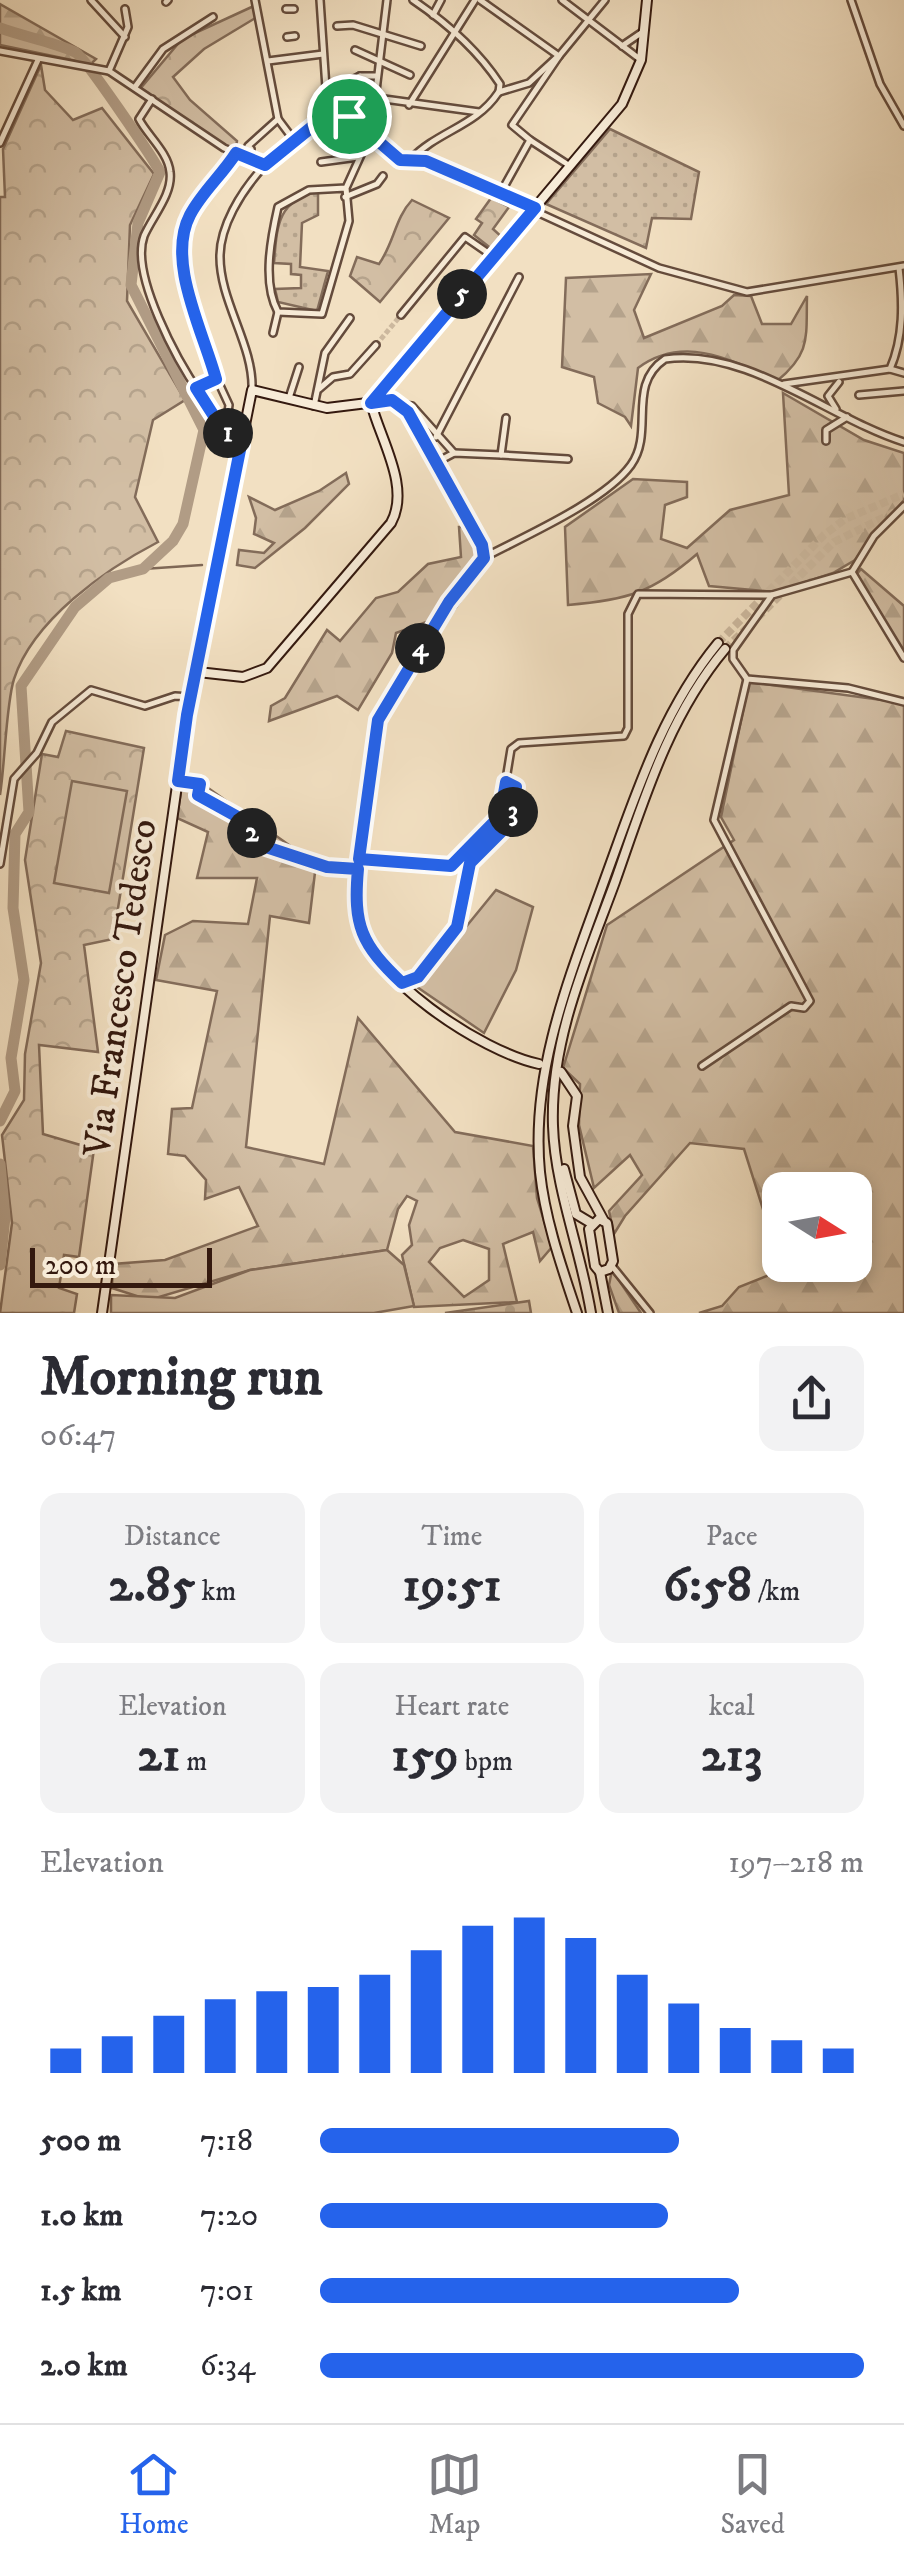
<!DOCTYPE html>
<html lang="en">
<head>
<meta charset="utf-8">
<style>
	body { margin:0; font-family:"IM FELL DW Pica",serif; background:#f2f2f3; color:#2b2b33; height:100vh; display:flex; flex-direction:column; font-size:38px; white-space:nowrap }
	* { box-sizing:border-box; margin:0 }
	p { font-size:32px; color:#7c7c81 }
	.icon { flex:none; width:55px; height:55px; fill:none; stroke:currentColor; stroke-width:2; stroke-linecap:round; stroke-linejoin:round }
	.map { position:relative; height:1313px; overflow:hidden }
	.details { display:flex; flex-direction:column; background:#fff; flex:1 }
	.details>* { flex:none }
	.needle { width:65px; rotate:101deg }
	.buttons { position:absolute; left:762px; top:1172px; display:grid; gap:20px }
	.buttons a { display:grid; place-items:center; width:110px; height:110px; border-radius:20px; background:#fff; box-shadow:0 5px 15px #0003; font-size:50px }
	.scale { position:absolute; left:30px; bottom:25px; width:182px; box-sizing:border-box; padding-left:10px; border:5px solid #34190f; border-top:0; font-size:28px; line-height:35px; white-space:nowrap; color:#34190f; -webkit-text-stroke:8px #f7ebd7; paint-order:stroke }
	.pin { position:absolute; display:grid; place-items:center; width:85px; height:85px; color:#fff; margin:-42px; border:5px solid #fff; border-radius:50%; box-shadow:0 2px 10px #0007 }
	.km { position:absolute; width:50px; height:50px; margin:-25px; border-radius:50%; background:#222; color:#fff; font-size:28px; line-height:50px; text-align:center }
	.round { display:grid; place-items:center; flex:none; width:105px; height:105px; border-radius:20px; background:#f2f2f3 }
	.head { display:flex; align-items:center; justify-content:space-between; height:170px; padding:0 40px }
	h1 { font-size:55px; font-weight:800; line-height:75px }
	.metrics { display:grid; grid-template-columns:repeat(3,1fr); gap:15px; height:170px; padding:10px 40px }
	.metrics div { display:grid; align-content:center; border-radius:20px; background:#f2f2f3; text-align:center }
	.metrics b { font-size:50px; font-weight:800 }
	.metrics small { font-size:28px; font-weight:400 }
	.metrics p { font-size:28px }
	.chart { height:280px; padding:20px 40px }
	.chart p { display:flex; justify-content:space-between }
	.chart svg { width:100%; height:180px; margin-top:10px; stroke:#2563eb; stroke-width:6 }
	ul { padding:0 40px; list-style:none; font-size:32px }
	li { display:grid; grid-template-columns:160px 120px 1fr; align-items:center; height:75px }
	li i { height:25px; border-radius:12px; background:#2563eb }
	.tabs { display:flex; justify-content:space-around; align-items:center; height:140px; border-top:2px solid #e1e1e2; background:#fff; font-size:28px; color:#7c7c81 }
	.tabs a { display:grid; justify-items:center; gap:5px }
	.tabs .active { color:#2563eb }
	.map>svg:first-child { display:block }
	.grass { fill:url(#grass-dots); stroke:#836c5a; stroke-width:2.5 }
	.forest { fill:url(#forest-firs); stroke:#836c5a; stroke-width:2.5; fill-rule:evenodd }
	.cemetery { fill:url(#cemetery-stones); stroke:#836c5a; stroke-width:2.5 }
	.park { fill:url(#park-crowns); stroke:#836c5a; stroke-width:2.5 }
	.pitch { fill:#d2bea4; stroke:#836c5a; stroke-width:2.5 }
	.lines { fill:none; stroke-linecap:round; stroke-linejoin:round }
	.stream { stroke:#7f6856; stroke-width:2.5 }
	.river { stroke:#b19c85; stroke-width:11 }
	.street-tunnel { stroke:#ccb89e; stroke-width:5; stroke-dasharray:5 2.5; stroke-linecap:butt }
	.secondary-tunnel { stroke:#ccb89e; stroke-width:8; stroke-dasharray:8 4; stroke-linecap:butt }
	.street-casing { stroke:#644b3c; stroke-width:10 }
	.secondary-casing { stroke:#34190f; stroke-width:12 }
	.street { stroke:#f7ebd7; stroke-width:5 }
	.secondary { stroke:#f7ebd7; stroke-width:8 }
	.street-bridge-casing { stroke:#644b3c; stroke-width:10; stroke-linecap:butt }
	.street-bridge { stroke:#f7ebd7; stroke-width:5 }
	.route-casing { stroke:#fff; stroke-width:20 }
	.route { stroke:#2563eb; stroke-width:12 }
	.labels { text-anchor:middle; dominant-baseline:central; stroke-width:8; stroke-linejoin:round; paint-order:stroke }
	.street-label { font-size:38px; fill:#34190f; stroke:#f7ebd7 }
</style>
</head>
<body>
<div class="map">
<svg width="904" height="1313" viewBox="0 0 904 1313">
	<defs>
		<pattern id="grass-dots" width="8" height="8" patternUnits="userSpaceOnUse" patternTransform="scale(2.5)"><rect width="8" height="8" fill="#d2bea4"/><path d="M2 2h.1M6 6h.1" fill="none" stroke="#b5a38c" stroke-width="1.8" stroke-linecap="round"/></pattern>
		<pattern id="forest-firs" width="22" height="20" patternUnits="userSpaceOnUse" patternTransform="scale(2.5)"><rect width="22" height="20" fill="#d2bea4"/><path d="M5 1l3.5 6h-7zM16 11l3.5 6h-7z" fill="#b5a38c"/></pattern>
		<pattern id="cemetery-stones" width="16" height="16" patternUnits="userSpaceOnUse" patternTransform="scale(2.5)"><rect width="16" height="16" fill="#d2bea4"/><path d="M2 7V4a2 2 0 0 1 4 0v3zM10 15v-3a2 2 0 0 1 4 0v3z" fill="#b5a38c"/></pattern>
		<pattern id="park-crowns" width="20" height="18" patternUnits="userSpaceOnUse" patternTransform="scale(2.5)"><rect width="20" height="18" fill="#d2bea4"/><path d="M2 6a3 3 0 1 1 6 0M12 15a3 3 0 1 1 6 0" fill="none" stroke="#b5a38c"/></pattern>
	</defs>
	<rect width="100%" height="100%" fill="#f2e0c2"/>
	<filter id="stains"><feTurbulence type="fractalNoise" baseFrequency=".002" numOctaves="4"/><feColorMatrix values="0 0 0 0 .2 0 0 0 0 .09 0 0 0 0 .02 0 0 0 .5 -.17"/></filter>
	<radialGradient id="worn" r=".72"><stop offset=".6" stop-color="#630" stop-opacity="0"/><stop offset="1" stop-color="#630" stop-opacity=".3"/></radialGradient>
	<g class="grass">
		<path d="M610,129L699,172L691,219L652,218L646,248L546,204Z"/>
		<path d="M318,191V215L302,223L300,267L328,271L317,311L278,302L275,289L301,288V275L291,274V264L274,263C277,226 277,201 318,191Z"/>
	</g>
	<g class="forest">
		<path d="M0,4L96,59L91,64L0,45Z"/>
		<path d="M651,274L634,310L644,338L722,306L734,295L751,296L762,324H791L807,296C806,338 811,353 777,381C732,360 684,334 638,368L631,426L625,417L598,403L594,377L562,367L566,278Z"/>
		<path d="M783,393L864,440L904,453V500L855,560L833,573L775,592L709,586L697,554C652,593 627,600 568,605L565,527L633,479L687,482V497L665,505L661,539L687,548L730,510L789,495Z"/>
		<path d="M346,473L349,484L305,528L255,568L237,565L239,550L264,553L274,543L254,534L256,518L249,497L275,510L319,491Z"/>
		<path d="M459,527H466L480,560L432,620L396,633L392,653L358,710L337,696L269,721L271,706L285,698L327,630L340,641L376,598L398,592L428,564L461,557Z"/>
		<path d="M861,569L904,606V653L856,575Z"/>
		<path d="M749,682L904,703V1313H699L722,1306L739,1287L782,1270L781,1265H855V1190H780V1263L744,1149L690,1143L625,1216L614,1234L609,1211L642,1175L630,1155L594,1188L579,1125L580,1084L563,1068L607,925L734,840L721,817Z"/>
		<path d="M184,771L316,864L309,923L270,916L246,1147L324,1164L358,1018L455,1132L533,1146L537,1198L552,1247L540,1261L533,1232L503,1244L517,1302L414,1307L402,1255L412,1245L409,1225L417,1201L407,1196L398,1209L387,1250L250,1270L149,1300L112,1288L113,1264L165,1260L258,1226L239,1187L205,1199L206,1180L185,1156L168,1154L172,1109L192,1108L217,991L156,980L165,935L193,921L248,924L257,878H197L208,832L177,818ZM463,1240L489,1249V1280L464,1297L429,1262L440,1248Z"/>
		<path d="M612,1270L641,1313H619L609,1285Z"/>
	</g>
	<path class="cemetery" d="M529,1301L531,1313H445Z"/>
	<g class="park">
		<path d="M256,5L257,17L204,49L173,77L190,100L237,141L235,153L140,89L182,39Z"/>
		<path d="M41,65L45,90L73,120L102,108L154,174L130,225L127,301L185,400L153,420L135,497L158,542C106,569 33,620 14,679C6,704 5,764 0,795V197H5L3,149Z"/>
		<path d="M494,194L495,200L509,207L493,229L503,238L493,250L474,235L482,223L476,219Z"/>
		<path d="M412,200L449,218L380,302L350,276L357,257L379,264C394,243 395,218 412,200Z"/>
		<path d="M66,731L144,748L113,939L84,945L98,1052L39,1045L43,1134L94,1149L79,1257L64,1255L59,1288L77,1294L74,1313H0L12,1223L2,1135L24,1100L25,1054L41,963L25,860L42,754L58,757Z"/>
	</g>
	<g class="pitch">
		<path d="M72,781L127,791L109,893L54,883Z"/>
		<path d="M496,890L533,907L516,970L484,1033L417,987Z"/>
		<path d="M387,1250L404,1265L414,1306L374,1313H111V1295L175,1298L250,1270Z"/>
	</g>
	<g class="lines">
		<path class="stream" d="M143,569L202,565"/>
		<g class="river">
			<path d="M0,28C24,37 51,41 75,52C84,56 153,158 160,172L138,223L131,285L204,430L183,524L173,541L143,569L109,578L75,607L21,686L29,812L15,834L13,908L24,980L11,1058L15,1091L0,1121"/>
			<path d="M0,1164L5,1217L0,1265"/>
		</g>
		<path class="street-tunnel" d="M376,345L401,315"/>
		<g class="secondary-tunnel">
			<path d="M757,618L834,542L899,510"/>
			<path d="M718,643L824,535L845,519L904,494"/>
			<path d="M725,649L747,628"/>
		</g>
		<g class="street-casing">
			<g id="street">
				<path d="M91,0L125,37"/>
				<path d="M255,0L278,119L293,139"/>
				<path d="M320,0L328,117"/>
				<path d="M413,0C447,23 477,49 500,84L499,92"/>
				<path d="M480,0L559,56"/>
				<path d="M562,0L641,60"/>
				<path d="M851,0L880,84L904,126"/>
				<path d="M166,2L168,0"/>
				<path d="M286,9H294"/>
				<path d="M433,15L441,0"/>
				<path d="M337,26L353,25L421,46"/>
				<path d="M287,37L295,36"/>
				<path d="M622,46L644,31"/>
				<path d="M355,50L410,75"/>
				<path d="M0,51L109,71L224,148L265,165"/>
				<path d="M268,61L323,54"/>
				<path d="M109,71L128,27L125,9"/>
				<path d="M360,76L370,101"/>
				<path d="M135,87L163,49L213,17"/>
				<path d="M328,92L360,76H376"/>
				<path d="M499,92L529,83L556,58"/>
				<path d="M152,99L139,119C147,135 168,152 170,172C173,194 152,217 144,236C130,275 178,362 201,395"/>
				<path d="M375,99L387,0"/>
				<path d="M409,105L475,0"/>
				<path d="M349,116L400,159L426,161L659,268L747,292L904,266"/>
				<path d="M349,116L377,98L479,112"/>
				<path d="M530,140L570,166"/>
				<path d="M0,143L38,60"/>
				<path d="M244,156L251,149L248,146L278,119"/>
				<path d="M411,159C438,131 476,126 498,93"/>
				<path d="M321,162L358,157"/>
				<path d="M346,188L309,190L278,207C271,238 262,283 278,312L322,314L349,221L346,188L370,135"/>
				<path d="M500,194L530,140L512,125L559,56L605,0"/>
				<path d="M345,197L377,184L383,176"/>
				<path d="M401,315L465,237L494,257"/>
				<path d="M273,333L278,312"/>
				<path d="M890,369L904,373"/>
				<path d="M217,379L181,267C178,216 211,192 235,153"/>
				<path d="M784,384L890,369C904,337 903,302 899,268"/>
				<path d="M196,387L217,379L229,405L226,426L210,433"/>
				<path d="M319,389L333,377L350,374L376,345"/>
				<path d="M252,390C254,345 219,301 220,255C221,199 295,119 349,116"/>
				<path d="M859,395L904,391"/>
				<path d="M289,398L299,367"/>
				<path d="M403,405L412,406L454,453"/>
				<path d="M314,406L325,353L350,318"/>
				<path d="M836,409L828,396L839,382"/>
				<path d="M436,437L519,277"/>
				<path d="M826,441V430L847,417"/>
				<path d="M501,455L568,459"/>
				<path d="M437,462L454,453L501,455L506,418"/>
				<path d="M485,557C525,536 605,501 631,465C655,432 626,385 665,359C747,347 830,419 904,442"/>
				<path d="M852,572L772,595L733,650V659L747,679L848,688L904,702"/>
				<path d="M852,572L904,658"/>
				<path d="M852,572L874,536L904,506"/>
				<path d="M178,781L199,784V795L236,816L266,847L327,867L356,869"/>
				<path d="M359,859L451,866L500,816L511,749L519,743L624,736L628,728V614L638,594L772,595"/>
				<path d="M0,864L14,779L37,753L52,722L91,690L145,706L175,696L191,697"/>
				<path d="M402,983L418,977L457,927L470,863L507,826L516,787L507,782"/>
				<path d="M702,1066L791,1006L804,1008L810,1001L714,820L747,679"/>
				<path d="M612,1266L650,1313"/>
			</g>
		</g>
		<g class="secondary-casing">
			<g id="secondary">
				<path d="M371,403L622,104L641,60L647,0"/>
				<path d="M198,672L243,677L267,668L391,523C411,487 380,439 371,403"/>
				<path d="M561,1072L577,1096L573,1126L580,1177L604,1221"/>
				<path d="M564,1169L576,1214L591,1223"/>
				<path d="M599,1219L607,1223L613,1261L609,1269L600,1272L595,1266L589,1229Z"/>
				<path d="M600,1272L608,1313"/>
				<path d="M102,1313L187,715L252,390L327,408L392,400L403,405L482,545L484,558C454,607 413,650 386,703C369,736 369,773 365,808C361,842 351,881 356,915C366,976 482,1052 539,1064"/>
				<path d="M577,1313C562,1268 545,1220 540,1172C530,1069 572,971 606,876C636,794 662,711 718,643"/>
				<path d="M591,1313C581,1251 555,1188 553,1126C550,1040 586,961 615,882C644,800 668,717 725,649"/>
			</g>
		</g>
		<use href="#street" class="street"/>
		<use href="#secondary" class="secondary"/>
		<g class="street-bridge-casing">
			<path id="street-bridge" d="M201,395L236,441"/>
		</g>
		<use href="#street-bridge" class="street-bridge"/>
	</g>
	<g class="lines">
		<g class="route-casing">
			<path id="route" d="M349,116L400,160L426,161L535,208L371,403L392,400L408,412L482,545L484,558L449,602L378,720L359,859L451,866L500,816L506,782L516,787L507,826L470,863L457,927L418,977L402,983C361,944 353,926 358,869L327,867L266,847L236,816L198,795L200,784L178,781L187,715L241,445L219,424L196,388L216,379C203,331 166,261 190,215C202,192 222,175 236,153L265,165L318,122Z"/>
		</g>
		<use href="#route" class="route"/>
	</g>
	<g class="labels">
		<g class="street-label">
			<text transform="translate(121 988) rotate(-82)">Via Francesco Tedesco</text>
		</g>
	</g>
	<rect width="100%" height="100%" filter="url(#stains)"/>
	<rect width="100%" height="100%" fill="url(#worn)"/>
</svg>
<div class="buttons">
<a><svg class="needle" viewBox="-14 -14 28 28"><path d="M0-13l5 13h-10z" fill="#e53935"/><path d="M0 13l5-13h-10z" fill="#7c7c81"/></svg></a>
</div>
<div class="scale">200 m</div>
<div class="pin" style="left:349px;top:116px;background:#1e9e55"><svg class="icon" aria-label="arrive" viewBox="0 0 24 24"><path d="M6 21V4h12l-3 4 3 4H6"/></svg></div>
<b class="km" style="left:228px;top:433px">1</b>
<b class="km" style="left:252px;top:833px">2</b>
<b class="km" style="left:513px;top:812px">3</b>
<b class="km" style="left:420px;top:648px">4</b>
<b class="km" style="left:462px;top:294px">5</b>
</div>
<section class="details">
<div class="head"><div><h1>Morning run</h1><p>06:47</p></div><a class="round"><svg class="icon" aria-label="share" viewBox="0 0 24 24"><path d="M12 15V3M7 8l5-5 5 5M5 13v7h14v-7"/></svg></a></div>
<div class="metrics">
<div><p>Distance</p><b>2.85<small> km</small></b></div>
<div><p>Time</p><b>19:51</b></div>
<div><p>Pace</p><b>6:58<small> /km</small></b></div>
</div>
<div class="metrics">
<div><p>Elevation</p><b>21<small> m</small></b></div>
<div><p>Heart rate</p><b>159<small> bpm</small></b></div>
<div><p>kcal</p><b>213</b></div>
</div>
<div class="chart"><p><span>Elevation</span>197–218 m</p>
<svg viewBox="0 0 160 44" preserveAspectRatio="none"><path d="M5 44V38M15 44V35M25 44V30M35 44V26M45 44V24M55 44V23M65 44V20M75 44V14M85 44V8M95 44V6M105 44V11M115 44V20M125 44V27M135 44V33M145 44V36M155 44V38"/></svg>
</div>
<ul>
<li><b>500 m</b>7:18<i style="width:66%"></i></li>
<li><b>1.0 km</b>7:20<i style="width:64%"></i></li>
<li><b>1.5 km</b>7:01<i style="width:77%"></i></li>
<li><b>2.0 km</b>6:34<i style="width:100%"></i></li>
</ul>
</section>
<nav class="tabs">
<a class="active"><svg class="icon" aria-label="home" viewBox="0 0 24 24"><path d="M3 11l9-7 9 7M6 9v11h12V9"/></svg>Home</a>
<a><svg class="icon" aria-label="map" viewBox="0 0 24 24"><path d="M3 6l6-2 6 2 6-2v14l-6 2-6-2-6 2zM9 4v14M15 6v14"/></svg>Map</a>
<a><svg class="icon" aria-label="saved" viewBox="0 0 24 24"><path d="M7 4h10v16l-5-4-5 4z"/></svg>Saved</a>
</nav>
</body>
</html>
